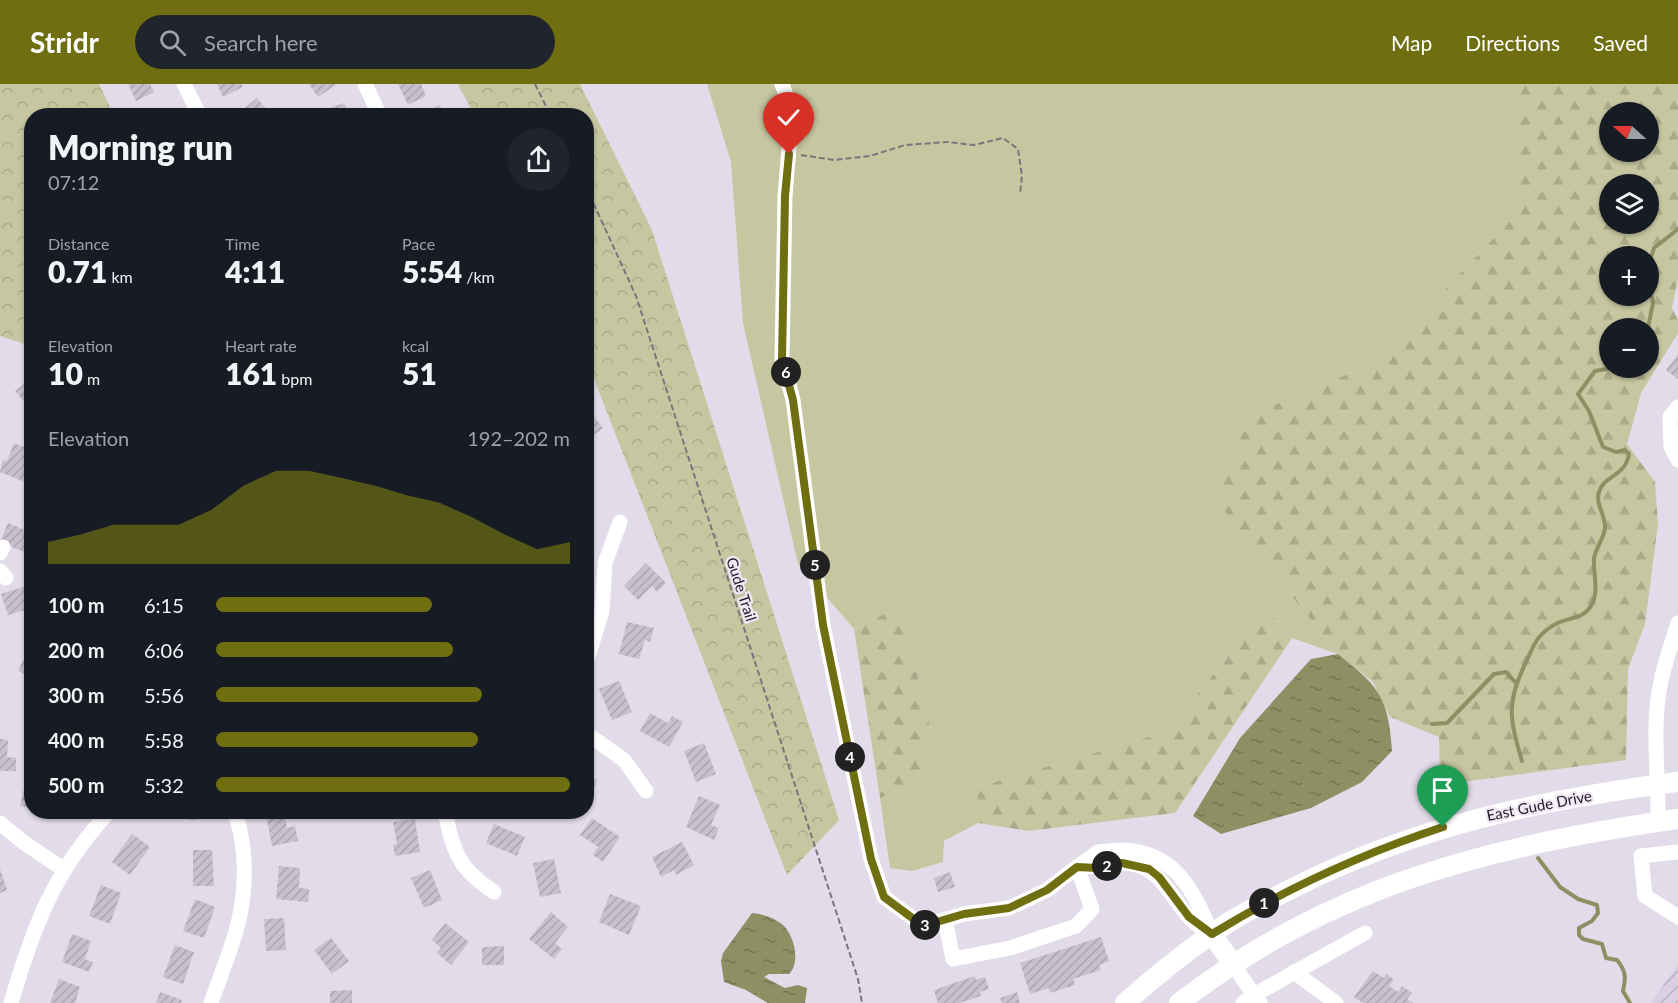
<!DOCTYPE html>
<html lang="en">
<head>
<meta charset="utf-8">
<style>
	body { margin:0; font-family:Lato,sans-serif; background:#20242c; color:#f1f3f6; height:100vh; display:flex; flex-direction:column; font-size:22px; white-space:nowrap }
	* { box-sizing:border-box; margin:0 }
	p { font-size:20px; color:#9ea1a6 }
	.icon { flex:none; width:33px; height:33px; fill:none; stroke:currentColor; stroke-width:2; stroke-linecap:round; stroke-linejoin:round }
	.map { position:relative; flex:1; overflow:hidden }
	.panel { position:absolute; left:24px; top:24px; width:570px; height:711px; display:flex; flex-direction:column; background:#171b24; border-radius:24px; box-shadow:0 2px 4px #0004 }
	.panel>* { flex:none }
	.needle { width:39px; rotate:291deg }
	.fabs { position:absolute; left:1599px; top:18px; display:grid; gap:12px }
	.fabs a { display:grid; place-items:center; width:60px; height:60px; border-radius:50%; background:#171b24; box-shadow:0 2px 4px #0004; font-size:30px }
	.pin { position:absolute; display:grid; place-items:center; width:51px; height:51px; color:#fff; margin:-62px -26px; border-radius:50% 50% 50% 0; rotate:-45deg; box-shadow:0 0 6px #0007 }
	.pin .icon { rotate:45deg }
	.km { position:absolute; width:30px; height:30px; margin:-15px; border-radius:50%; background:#222; color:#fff; font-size:16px; line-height:30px; text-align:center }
	.round { display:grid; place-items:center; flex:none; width:63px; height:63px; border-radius:32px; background:#20242c }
	.headline { display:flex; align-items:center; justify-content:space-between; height:102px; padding:0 24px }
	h1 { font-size:33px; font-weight:800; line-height:45px }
	.stats { display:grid; grid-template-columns:repeat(3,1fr); gap:9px; height:102px; padding:6px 24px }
	.stats div { display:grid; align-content:center }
	.stats b { font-size:30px; font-weight:800 }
	.stats small { font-size:16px; font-weight:400 }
	.stats p { font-size:16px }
	.chart { height:168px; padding:12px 24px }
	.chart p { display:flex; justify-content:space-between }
	.chart svg { width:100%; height:108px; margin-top:6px; fill:#6f6f12; opacity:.7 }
	ul { padding:0 24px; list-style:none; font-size:20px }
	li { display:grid; grid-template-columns:96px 72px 1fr; align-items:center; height:45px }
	li i { height:15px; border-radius:8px; background:#6f6f12 }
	header { display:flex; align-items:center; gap:36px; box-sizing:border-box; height:84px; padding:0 30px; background:#6f6f12; color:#fff }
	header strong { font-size:28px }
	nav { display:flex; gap:33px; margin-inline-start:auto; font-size:21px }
	.search { width:420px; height:54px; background:#20242c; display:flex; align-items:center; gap:15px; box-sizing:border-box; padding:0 21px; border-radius:33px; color:#9ea1a6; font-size:22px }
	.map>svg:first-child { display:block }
	.industrial { fill:url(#industrial-furrows) }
	.green { fill:#c6c7a0 }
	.forest { fill:url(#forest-firs); fill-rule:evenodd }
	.park { fill:url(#park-crowns) }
	.water { fill:url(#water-ripples) }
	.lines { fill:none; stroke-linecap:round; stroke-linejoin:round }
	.stream { stroke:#8e9064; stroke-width:4 }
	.building { fill:url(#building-hatch) }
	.path { stroke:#79757e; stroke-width:2; stroke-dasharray:6 3; stroke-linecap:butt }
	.minor { stroke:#fff; stroke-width:15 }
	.major { stroke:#fff; stroke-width:20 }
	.route-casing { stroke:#fff; stroke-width:12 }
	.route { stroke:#6f6f12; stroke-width:8 }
	.labels { text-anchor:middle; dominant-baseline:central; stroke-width:4.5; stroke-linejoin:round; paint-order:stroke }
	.street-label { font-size:15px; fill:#201e23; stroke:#f0e8f7 }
</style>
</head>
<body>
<header>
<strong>Stridr</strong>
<div class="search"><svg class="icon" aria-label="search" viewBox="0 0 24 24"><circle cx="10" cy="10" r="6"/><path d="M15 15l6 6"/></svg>Search here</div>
<nav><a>Map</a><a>Directions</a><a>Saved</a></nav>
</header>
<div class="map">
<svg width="1678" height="919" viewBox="0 0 1678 919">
	<defs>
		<pattern id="industrial-furrows" width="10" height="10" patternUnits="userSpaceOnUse" patternTransform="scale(1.5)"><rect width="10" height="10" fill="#dacfe4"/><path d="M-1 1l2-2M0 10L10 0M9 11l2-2" fill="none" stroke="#bbb1c3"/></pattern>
		<pattern id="forest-firs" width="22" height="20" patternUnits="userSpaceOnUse" patternTransform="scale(1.5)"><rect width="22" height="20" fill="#c6c7a0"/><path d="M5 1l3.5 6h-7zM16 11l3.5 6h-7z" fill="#aaaa8a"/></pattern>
		<pattern id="park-crowns" width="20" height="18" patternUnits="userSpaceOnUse" patternTransform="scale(1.5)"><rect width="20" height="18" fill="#c6c7a0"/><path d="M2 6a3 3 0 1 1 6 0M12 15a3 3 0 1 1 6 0" fill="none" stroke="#aaaa8a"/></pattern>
		<pattern id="water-ripples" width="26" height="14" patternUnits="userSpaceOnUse" patternTransform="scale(1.5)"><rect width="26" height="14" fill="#8e9064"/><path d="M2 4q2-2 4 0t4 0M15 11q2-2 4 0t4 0" fill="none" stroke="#747552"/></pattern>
		<pattern id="building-hatch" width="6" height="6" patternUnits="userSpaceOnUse" patternTransform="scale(1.5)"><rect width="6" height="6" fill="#c8c0ce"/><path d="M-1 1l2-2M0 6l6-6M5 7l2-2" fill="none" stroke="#aca5b1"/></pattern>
	</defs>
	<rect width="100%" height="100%" fill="#e2dbe9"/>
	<path class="industrial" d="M1678,880V919H1651Z"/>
	<path class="green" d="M707,0H1513V134L1386,267L1346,291L1217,417L1338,570L1292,554L1265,524L1169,647L978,703V739L944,757L943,778L912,787L890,784L880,714L915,700L932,650L900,522L854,545L798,480L743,239L731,78Z"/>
	<g class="forest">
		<path d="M1513,0H1678V195L1672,224L1678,236V249L1641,309L1627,360L1655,398L1658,440L1645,540L1628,585L1626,676L1440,701L1439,653L1390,633L1373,598L1338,570L1217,418L1249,332L1346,291L1386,267L1513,134ZM1610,28H1648V68H1610ZM1610,100H1648V140H1610ZM1610,172H1648V212H1610ZM1610,244H1648V284H1610Z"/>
		<path d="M900,522L932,650L915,700L880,714L854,545Z"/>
		<path d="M1265,524L1292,554L1175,729L1029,747L978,739V703L1169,647Z"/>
	</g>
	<g class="park">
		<path d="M0,0H99L114,31L32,32L31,262L0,252Z"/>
		<path d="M458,0H580L652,146L839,736L787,791L587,277L586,32L474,31Z"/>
	</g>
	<g class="water">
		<path d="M1338,570C1379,603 1388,612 1392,667L1362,698L1311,724L1221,750L1193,732L1240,654L1311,575Z"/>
		<path d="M752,829C763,830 775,834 783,841C794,851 801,879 789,890H769L764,893L785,904L798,901L807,904L805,919H768L746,906L724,898L721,877L723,869Z"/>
	</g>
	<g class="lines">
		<g class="stream">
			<path d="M1648,183L1654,164L1678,145"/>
			<path d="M1648,244L1653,219L1648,193"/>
			<path d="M1432,640L1447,639L1494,590L1506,588L1516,599"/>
			<path d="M1522,677C1509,633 1506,618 1527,576C1534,560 1538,550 1554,541C1569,532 1583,537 1592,520C1599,507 1593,488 1594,474C1596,464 1604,454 1605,444C1606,432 1595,420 1599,408C1603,392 1626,392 1629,370L1625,366L1616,368L1603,363L1589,327L1578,310L1595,287L1611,284"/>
			<path d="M1538,774L1560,803L1578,815L1597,821L1598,829L1592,837L1579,844V851L1583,855L1602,860L1606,874L1617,876C1626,887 1626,893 1623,907L1630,919"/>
		</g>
	</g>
	<g class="building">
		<path d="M128,0H150L154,8L136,17Z"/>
		<path d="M217,0H241L243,3L223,13Z"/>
		<path d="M309,0H337L318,13Z"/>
		<path d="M398,0H421L426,12L408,21Z"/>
		<path d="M257,14L266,25L258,32H235Z"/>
		<path d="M344,19L349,32H326L324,26Z"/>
		<path d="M440,21L445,32H419Z"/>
		<path d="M1678,270V295L1666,286Z"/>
		<path d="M32,294V327L15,307Z"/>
		<path d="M590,327L603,344L586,357V330Z"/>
		<path d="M14,359L32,366V381L25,398L0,388L3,376L7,377Z"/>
		<path d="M8,439L32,449L29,470L0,458Z"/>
		<path d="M646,479L666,499L657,508L652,502L638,516L624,502Z"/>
		<path d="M32,500V524L8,531L1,510Z"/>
		<path d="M627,538L654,544L650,558L645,556L639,575L619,570Z"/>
		<path d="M27,568L32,570V593L18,587Z"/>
		<path d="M619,597L632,628L612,636L599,605Z"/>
		<rect x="27" y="625" width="5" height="24"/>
		<path d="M650,629L668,639L672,632L683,638L669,663L640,647Z"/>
		<path d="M0,655L8,656L7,673L16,674V687H0Z"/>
		<path d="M704,659L716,690L696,698L684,667Z"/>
		<path d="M27,692L32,693V724L20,722Z"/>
		<path d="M586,692L597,696L590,715L586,714Z"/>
		<path d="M699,712L720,721L711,741L719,744L714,756L686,743Z"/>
		<path d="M165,728H197L196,736L164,733Z"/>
		<path d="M279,728H284L287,744L295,742L298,757L272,762L266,730Z"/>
		<path d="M592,734L620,753L603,778L593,771L598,763L580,751Z"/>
		<path d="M415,735L420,768L395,772L393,761L397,760L393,738Z"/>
		<path d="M494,740L525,753L517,772L486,759Z"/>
		<path d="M132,750L150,763L130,791L112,778Z"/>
		<path d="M682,758L694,781L676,791L674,786L661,793L652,773Z"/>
		<path d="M193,766H212L214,802H193Z"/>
		<path d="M554,775L561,809L540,813L533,779Z"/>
		<path d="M279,782L300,784L299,804L309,805L308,818L276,815Z"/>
		<path d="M0,785L7,806L0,809Z"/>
		<path d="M430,786L442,816L424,824L411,794Z"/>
		<path d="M950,788L955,803L938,808L934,794Z"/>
		<path d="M101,801L121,809L110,840L89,832Z"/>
		<path d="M610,810L641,822L629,851L599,838Z"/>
		<path d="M195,815L215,823L204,854L183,847Z"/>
		<path d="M551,828L568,843L555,859L562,865L554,875L529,855Z"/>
		<path d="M284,834L286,866L266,867L264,835Z"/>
		<path d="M445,839L469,858L451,881L437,869L441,864L432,856Z"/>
		<path d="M72,850L91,857L85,875L93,878L89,888L62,878Z"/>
		<path d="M1101,853L1109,877L1099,881L1101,886L1073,895L1075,901L1050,909L1049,904L1030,910L1020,879Z"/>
		<path d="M331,854L349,877L332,890L314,866Z"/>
		<path d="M175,861L194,868L183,900L163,893Z"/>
		<path d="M504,862V881H482V863Z"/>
		<path d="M1373,887L1384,894L1387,890L1394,896L1389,902L1398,908L1402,902L1412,909L1407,915L1413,919H1363L1354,913Z"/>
		<path d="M975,892L976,896L985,893L989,905L980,908L981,912L960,919H938L934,906Z"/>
		<path d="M59,895L80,903L75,919H50Z"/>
		<path d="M352,906V919H330V907Z"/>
		<path d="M160,908L182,916L181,919H156Z"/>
		<path d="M1017,908L1020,919H1002L1000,914Z"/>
	</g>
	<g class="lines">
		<g class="path">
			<path d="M535,0L551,32"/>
			<path d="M801,71L834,76L870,72L905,61L948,58L974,61L1003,54L1018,65L1022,92L1020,110"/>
			<path d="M586,103L636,212L858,895L862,919"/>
		</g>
		<g class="minor">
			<path d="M184,0L200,32"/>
			<path d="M365,0L380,32"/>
			<path d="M782,0L792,28L785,112L782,275L793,316L823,541L871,775L884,813L923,842L964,830L1009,824L1047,806L1077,783L1092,825L1076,842L1010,864L953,875L945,835"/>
			<path d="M1678,323L1670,333L1671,363L1678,376"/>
			<path d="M0,469L3,463"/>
			<path d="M0,487L6,494"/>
			<path d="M586,580L602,527L605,479L620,438"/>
			<path d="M586,649L624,676L646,707"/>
			<path d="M445,728C453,768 459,785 494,808"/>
			<path d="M1658,738C1659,692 1651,643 1661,597C1665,578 1672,558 1678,539"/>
			<path d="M0,739L23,758L63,785"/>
			<path d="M1121,766C1175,767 1193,806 1212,850C1204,845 1195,840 1189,833C1168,810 1161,781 1124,779C1109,779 1093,784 1077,783L1098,768Z"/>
			<path d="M1678,768L1641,772L1645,812L1678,833"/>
			<path d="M1232,879L1254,911L1243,919"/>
			<path d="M1294,888L1336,919"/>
			<path d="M11,919C33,843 54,787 109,728"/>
			<path d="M211,919C229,867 247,833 244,777C243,760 241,743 234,728"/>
			<path d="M1260,919L1254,911L1365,849"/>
		</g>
		<g class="major">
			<path d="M1212,850L1232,879"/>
			<path d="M1125,919C1152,895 1180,872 1210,851C1235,833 1263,819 1289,806C1414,742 1540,716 1678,698"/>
			<path d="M1179,919C1331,801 1491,762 1678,735"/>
		</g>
	</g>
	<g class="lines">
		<g class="route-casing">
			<path id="route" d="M789,70L785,112L782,275L793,316L823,541L871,775L884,813L923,842L964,830L1009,824L1047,806L1077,783L1097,784L1122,779L1149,785L1159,793L1189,833L1212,850C1285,805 1361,770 1443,743"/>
		</g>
		<use href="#route" class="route"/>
	</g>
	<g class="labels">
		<g class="street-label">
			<text transform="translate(742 505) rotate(72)">Gude Trail</text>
			<text transform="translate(1539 721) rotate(-11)">East Gude Drive</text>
		</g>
	</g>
</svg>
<div class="fabs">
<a><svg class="needle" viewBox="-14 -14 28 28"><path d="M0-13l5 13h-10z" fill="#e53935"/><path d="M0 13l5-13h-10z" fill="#9ea1a6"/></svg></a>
<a><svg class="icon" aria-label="layers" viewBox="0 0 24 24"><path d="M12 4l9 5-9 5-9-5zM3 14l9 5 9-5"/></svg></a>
<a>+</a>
<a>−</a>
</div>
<div class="pin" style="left:1443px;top:743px;background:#1e9e55"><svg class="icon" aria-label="arrive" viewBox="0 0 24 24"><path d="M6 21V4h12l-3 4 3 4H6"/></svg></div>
<div class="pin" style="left:789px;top:70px;background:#d93025"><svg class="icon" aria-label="check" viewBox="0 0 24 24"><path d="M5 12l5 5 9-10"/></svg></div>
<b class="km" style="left:1264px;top:819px">1</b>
<b class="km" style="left:1107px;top:782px">2</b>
<b class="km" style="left:925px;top:841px">3</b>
<b class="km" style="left:850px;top:673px">4</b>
<b class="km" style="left:815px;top:481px">5</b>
<b class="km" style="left:786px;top:288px">6</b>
<section class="panel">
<div class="headline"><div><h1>Morning run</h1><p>07:12</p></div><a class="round"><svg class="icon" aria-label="share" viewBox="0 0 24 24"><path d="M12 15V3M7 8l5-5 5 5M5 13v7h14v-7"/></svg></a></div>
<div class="stats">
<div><p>Distance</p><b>0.71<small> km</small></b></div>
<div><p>Time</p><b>4:11</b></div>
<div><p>Pace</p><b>5:54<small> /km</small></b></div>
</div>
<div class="stats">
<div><p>Elevation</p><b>10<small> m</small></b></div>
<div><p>Heart rate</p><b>161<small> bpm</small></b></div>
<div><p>kcal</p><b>51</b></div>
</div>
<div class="chart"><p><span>Elevation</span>192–202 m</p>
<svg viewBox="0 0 160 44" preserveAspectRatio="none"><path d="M0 44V35L10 32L20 28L30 28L40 28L50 22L60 12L70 6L80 6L90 9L100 12L110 16L120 19L130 25L140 32L150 38L160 35V44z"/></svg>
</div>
<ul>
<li><b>100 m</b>6:15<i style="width:61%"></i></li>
<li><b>200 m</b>6:06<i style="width:67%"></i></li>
<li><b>300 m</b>5:56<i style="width:75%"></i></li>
<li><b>400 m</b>5:58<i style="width:74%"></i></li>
<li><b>500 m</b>5:32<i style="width:100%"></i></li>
</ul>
</section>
</div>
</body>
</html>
